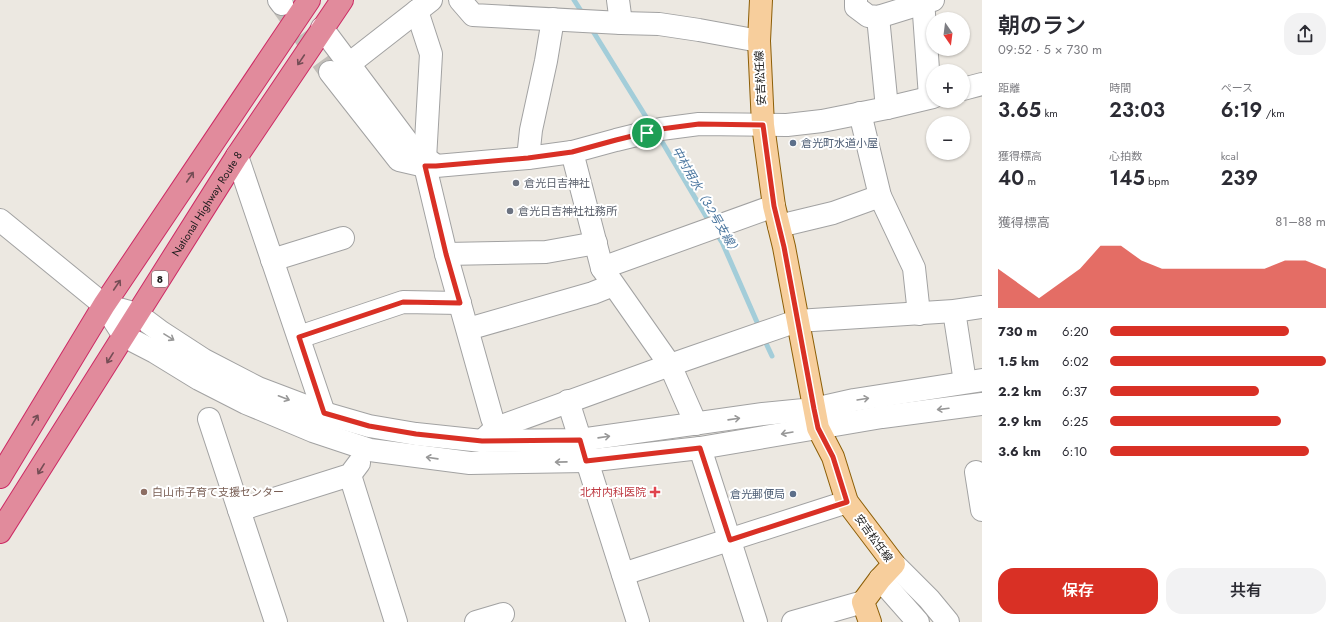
<!DOCTYPE html>
<html lang="ja">
<head>
<meta charset="utf-8">
<style>
	body { margin:0; font-family:Jost,"Noto Sans JP",sans-serif; background:#f2f2f3; color:#2b2b33; height:100vh; display:flex; flex-direction:column; font-size:15px; white-space:nowrap }
	* { box-sizing:border-box; margin:0 }
	p { font-size:13px; color:#7c7c81 }
	.icon { flex:none; width:22px; height:22px; fill:none; stroke:currentColor; stroke-width:2; stroke-linecap:round; stroke-linejoin:round }
	.map { position:relative; flex:1; overflow:hidden }
	.panel { display:flex; flex-direction:column; background:#fff; width:360px }
	.panel>* { flex:none }
	.needle { width:26px; rotate:166deg }
	.fabs { position:absolute; left:926px; top:12px; display:grid; gap:8px }
	.fabs a { display:grid; place-items:center; width:44px; height:44px; border-radius:50%; background:#fff; box-shadow:0 1px 3px #0004; font-size:20px }
	.pin { position:absolute; display:grid; place-items:center; width:34px; height:34px; color:#fff; margin:-17px; border:2px solid #fff; border-radius:50%; box-shadow:0 1px 4px #0007 }
	.round { display:grid; place-items:center; flex:none; width:42px; height:42px; border-radius:16px; background:#f2f2f3 }
	.headline { display:flex; align-items:center; justify-content:space-between; height:68px; padding:0 16px }
	h1 { font-size:22px; font-weight:600; line-height:30px }
	.metrics { display:grid; grid-template-columns:repeat(3,1fr); gap:6px; height:68px; padding:4px 16px }
	.metrics div { display:grid; align-content:center }
	.metrics b { font-size:20px; font-weight:600 }
	.metrics small { font-size:11px; font-weight:400 }
	.metrics p { font-size:11px }
	.chart { height:112px; padding:8px 16px }
	.chart p { display:flex; justify-content:space-between }
	.chart svg { width:100%; height:72px; margin-top:4px; fill:#d93025; opacity:.7 }
	.primary-button { display:flex; gap:8px; margin-top:auto; padding:8px 16px }
	.primary-button a { flex:1; height:46px; border-radius:16px; background:#d93025; color:#fff; font-size:16px; font-weight:600; line-height:46px; text-align:center }
	.primary-button a+a { background:#f2f2f3; color:#2b2b33 }
	ul { padding:0 16px; list-style:none; font-size:13px }
	li { display:grid; grid-template-columns:64px 48px 1fr; align-items:center; height:30px }
	li i { height:10px; border-radius:5px; background:#d93025 }
	main { display:flex; flex:1; min-height:0 }
	.map>svg:first-child { display:block }
	.lines { fill:none; stroke-linecap:round; stroke-linejoin:round }
	.stream { stroke:#a3cdd9; stroke-width:5 }
	.minor-tunnel { stroke:#c2bfb9; stroke-width:22; stroke-dasharray:22 11; stroke-linecap:butt }
	.minor-casing { stroke:#a2a2a2; stroke-width:24 }
	.major-casing { stroke:#8c5e07; stroke-width:24 }
	.highway-casing { stroke:#cd2b65; stroke-width:24 }
	.minor { stroke:#fff; stroke-width:22 }
	.major { stroke:#f7ce9c; stroke-width:22 }
	.highway { stroke:#e18b9c; stroke-width:22 }
	.oneway { stroke:#744d55 }
	.oneway2 { stroke:#989898 }
	.route-casing { stroke:#fff; stroke-width:8 }
	.route { stroke:#d93025; stroke-width:5 }
	.service-dot { fill:#5c6f8a; stroke:#fff; stroke-width:1.5 }
	.worship-dot { fill:#6b7280; stroke:#fff; stroke-width:1.5 }
	.education-dot { fill:#8d6e63; stroke:#fff; stroke-width:1.5 }
	.health-dot { fill:#e0444e; stroke:#fff; stroke-width:1.5 }
	.labels { text-anchor:middle; dominant-baseline:central; stroke-width:4; stroke-linejoin:round; paint-order:stroke }
	.shield { fill:#fff; stroke:#5f5f5f; stroke-width:1 }
	.shield-label { font-size:10px; font-weight:bold; fill:#1b1b1b }
	.street-label { font-size:11px; fill:#1b1b1b; stroke:#fff }
	.service-label { font-size:11px; fill:#4e5e75; stroke:#fff; text-anchor:start }
	.worship-label { font-size:11px; fill:#5b616d; stroke:#fff; text-anchor:start }
	.education-label { font-size:11px; fill:#785e54; stroke:#fff; text-anchor:start }
	.health-label { font-size:11px; fill:#be3a42; stroke:#fff; text-anchor:end }
	.water-label { font-size:12px; font-style:italic; fill:#4a769f; stroke:#fff }
</style>
</head>
<body>
<main>
<div class="map">
<svg width="982" height="622" viewBox="0 0 982 622">
	<rect width="100%" height="100%" fill="#ece8e1"/>
	<g class="lines">
		<g class="stream">
			<path d="M574,0L583,14"/>
			<path d="M591,28L651,125"/>
			<path d="M658,135L710,223"/>
			<path d="M716,233L722,242L760,329"/>
			<path d="M764,339L772,356"/>
		</g>
		<path class="minor-tunnel" d="M283,7L330,72"/>
		<g class="minor-casing">
			<g id="minor">
				<path d="M279,0L282,4"/>
				<path d="M460,0L473,15L621,23L659,24L699,30L759,41"/>
				<path d="M618,0L621,23"/>
				<path d="M856,0V7L868,16L878,17L933,0"/>
				<path d="M923,0L930,97"/>
				<path d="M417,11L431,54L425,159"/>
				<path d="M878,17L887,108"/>
				<path d="M322,28L412,148L435,165"/>
				<path d="M349,64L431,0"/>
				<path d="M330,72L399,160L425,166H436L528,158L572,152L616,140L661,129L699,124L787,125L822,121L887,108L933,97"/>
				<path d="M963,89L982,84"/>
				<path d="M860,113L880,196L914,268L919,314"/>
				<path d="M572,152L602,268L670,365L696,424"/>
				<path d="M237,156L324,413"/>
				<path d="M528,158L531,130L546,61L553,19"/>
				<path d="M425,166L446,254L492,418L496,428"/>
				<path d="M0,220L104,305L124,336L155,352L199,379L246,403L313,431L370,450L470,463L586,461L700,448L882,417L982,404"/>
				<path d="M779,226L833,213L880,196"/>
				<path d="M446,254L546,252L596,243"/>
				<path d="M272,260L343,238"/>
				<path d="M602,268L774,206"/>
				<path d="M119,309L137,314L161,332L204,360L258,388L324,413L369,426L416,434L482,441L580,440L763,414L814,409L854,400L982,380"/>
				<path d="M954,311L965,382"/>
				<path d="M468,329L593,293L613,285"/>
				<path d="M299,337L403,302L460,303"/>
				<path d="M568,401L638,622"/>
				<path d="M209,419L276,622"/>
				<path d="M482,441L496,428L670,365L797,321L954,311L982,307"/>
				<path d="M700,448L756,622"/>
				<path d="M976,472L982,510"/>
				<path d="M350,475L396,622"/>
				<path d="M239,510L350,475L359,463"/>
				<path d="M894,564L929,599L948,622"/>
				<path d="M623,574L847,502"/>
				<path d="M880,579L918,622"/>
				<path d="M476,622L503,614"/>
				<path d="M793,622L863,602"/>
			</g>
		</g>
		<g class="major-casing">
			<path id="major" d="M761,0L759,41L763,125L774,206L784,247L818,428L833,457L847,502L894,564L880,579L863,602L870,622"/>
		</g>
		<g class="highway-casing">
			<g id="highway">
				<path d="M0,477L104,305L309,0"/>
				<path id="s1" d="M0,532L237,156L342,0"/>
			</g>
		</g>
		<use href="#minor" class="minor"/>
		<use href="#major" class="major"/>
		<use href="#highway" class="highway"/>
	</g>
	<defs><path id="oneway-shaft" d="M-6 0H5M1.5-3L5.5 0L1.5 3" fill="none" stroke-width="1.6" stroke-linecap="round" stroke-linejoin="round"/></defs>
	<g class="oneway">
		<use href="#oneway-shaft" transform="translate(301 60) rotate(124)"/>
		<use href="#oneway-shaft" transform="translate(190 177) rotate(-56)"/>
		<use href="#oneway-shaft" transform="translate(117 285) rotate(-56)"/>
		<use href="#oneway-shaft" transform="translate(110 358) rotate(122)"/>
		<use href="#oneway-shaft" transform="translate(35 420) rotate(-59)"/>
		<use href="#oneway-shaft" transform="translate(41 469) rotate(122)"/>
	</g>
	<g class="oneway2">
		<use href="#oneway-shaft" transform="translate(169 337) rotate(32)"/>
		<use href="#oneway-shaft" transform="translate(284 398) rotate(21)"/>
		<use href="#oneway-shaft" transform="translate(863 399) rotate(-9)"/>
		<use href="#oneway-shaft" transform="translate(943 409) rotate(173)"/>
		<use href="#oneway-shaft" transform="translate(734 419) rotate(-8)"/>
		<use href="#oneway-shaft" transform="translate(787 433) rotate(170)"/>
		<use href="#oneway-shaft" transform="translate(604 437) rotate(-8)"/>
		<use href="#oneway-shaft" transform="translate(432 458) rotate(-172)"/>
		<use href="#oneway-shaft" transform="translate(561 462) rotate(179)"/>
	</g>
	<g class="lines">
		<g class="route-casing">
			<path id="route" d="M699,124L763,125L774,206L784,247L814,409L818,428L833,457L847,502L730,540L700,448L586,461L580,440L482,441L416,434L369,426L324,413L299,337L403,302L460,303L446,254L425,166H436L528,158L572,152L616,140L661,129Z"/>
		</g>
		<use href="#route" class="route"/>
	</g>
	<g class="service-dot">
		<circle cx="793" cy="143" r="4"/>
		<circle cx="793" cy="494" r="4"/>
	</g>
	<g class="worship-dot">
		<circle cx="516" cy="183" r="4"/>
		<circle cx="510" cy="211" r="4"/>
	</g>
	<circle class="education-dot" cx="144" cy="492" r="4"/>
	<path class="health-dot" d="M653 486h4v4h4v4h-4v4h-4v-4h-4v-4h4z"/>
	<g class="labels">
		<rect class="shield" x="152" y="271" width="16" height="16" rx="3"/>
		<g class="shield-label">
			<text x="160" y="279">8</text>
		</g>
		<g class="street-label">
			<text transform="translate(760 78) rotate(-93)">安吉松任線</text>
			<text stroke="none"><textPath href="#s1" startOffset="388">National Highway Route 8</textPath></text>
			<text transform="translate(874 538) rotate(54)">安吉松任線</text>
		</g>
		<g class="service-label">
			<text x="801" y="143">倉光町水道小屋</text>
			<text x="785" y="494" text-anchor="end">倉光郵便局</text>
		</g>
		<g class="worship-label">
			<text x="524" y="183">倉光日吉神社</text>
			<text x="518" y="211">倉光日吉神社社務所</text>
		</g>
		<g class="education-label">
			<text x="152" y="492">白山市子育て支援センター</text>
		</g>
		<g class="health-label">
			<text x="646" y="492">北村内科医院</text>
		</g>
		<g class="water-label">
			<text transform="translate(706 201) rotate(60)">中村用水（3-2号支線）</text>
		</g>
	</g>
</svg>
<div class="fabs">
<a><svg class="needle" viewBox="-14 -14 28 28"><path d="M0-13l5 13h-10z" fill="#e53935"/><path d="M0 13l5-13h-10z" fill="#7c7c81"/></svg></a>
<a>+</a>
<a>−</a>
</div>
<div class="pin" style="left:647px;top:133px;background:#1e9e55"><svg class="icon" aria-label="arrive" viewBox="0 0 24 24"><path d="M6 21V4h12l-3 4 3 4H6"/></svg></div>
</div>
<section class="panel">
<div class="headline"><div><h1>朝のラン</h1><p>09:52 · 5 × 730 m</p></div><a class="round"><svg class="icon" aria-label="share" viewBox="0 0 24 24"><path d="M12 15V3M7 8l5-5 5 5M5 13v7h14v-7"/></svg></a></div>
<div class="metrics">
<div><p>距離</p><b>3.65<small> km</small></b></div>
<div><p>時間</p><b>23:03</b></div>
<div><p>ペース</p><b>6:19<small> /km</small></b></div>
</div>
<div class="metrics">
<div><p>獲得標高</p><b>40<small> m</small></b></div>
<div><p>心拍数</p><b>145<small> bpm</small></b></div>
<div><p>kcal</p><b>239</b></div>
</div>
<div class="chart"><p><span>獲得標高</span>81–88 m</p>
<svg viewBox="0 0 160 44" preserveAspectRatio="none"><path d="M0 44V20L10 29L20 38L30 29L40 20L50 6L60 6L70 15L80 20L90 20L100 20L110 20L120 20L130 20L140 15L150 15L160 20V44z"/></svg>
</div>
<ul>
<li><b>730 m</b>6:20<i style="width:83%"></i></li>
<li><b>1.5 km</b>6:02<i style="width:100%"></i></li>
<li><b>2.2 km</b>6:37<i style="width:69%"></i></li>
<li><b>2.9 km</b>6:25<i style="width:79%"></i></li>
<li><b>3.6 km</b>6:10<i style="width:92%"></i></li>
</ul>
<div class="primary-button"><a>保存</a><a>共有</a></div>
</section>
</main>
</body>
</html>
